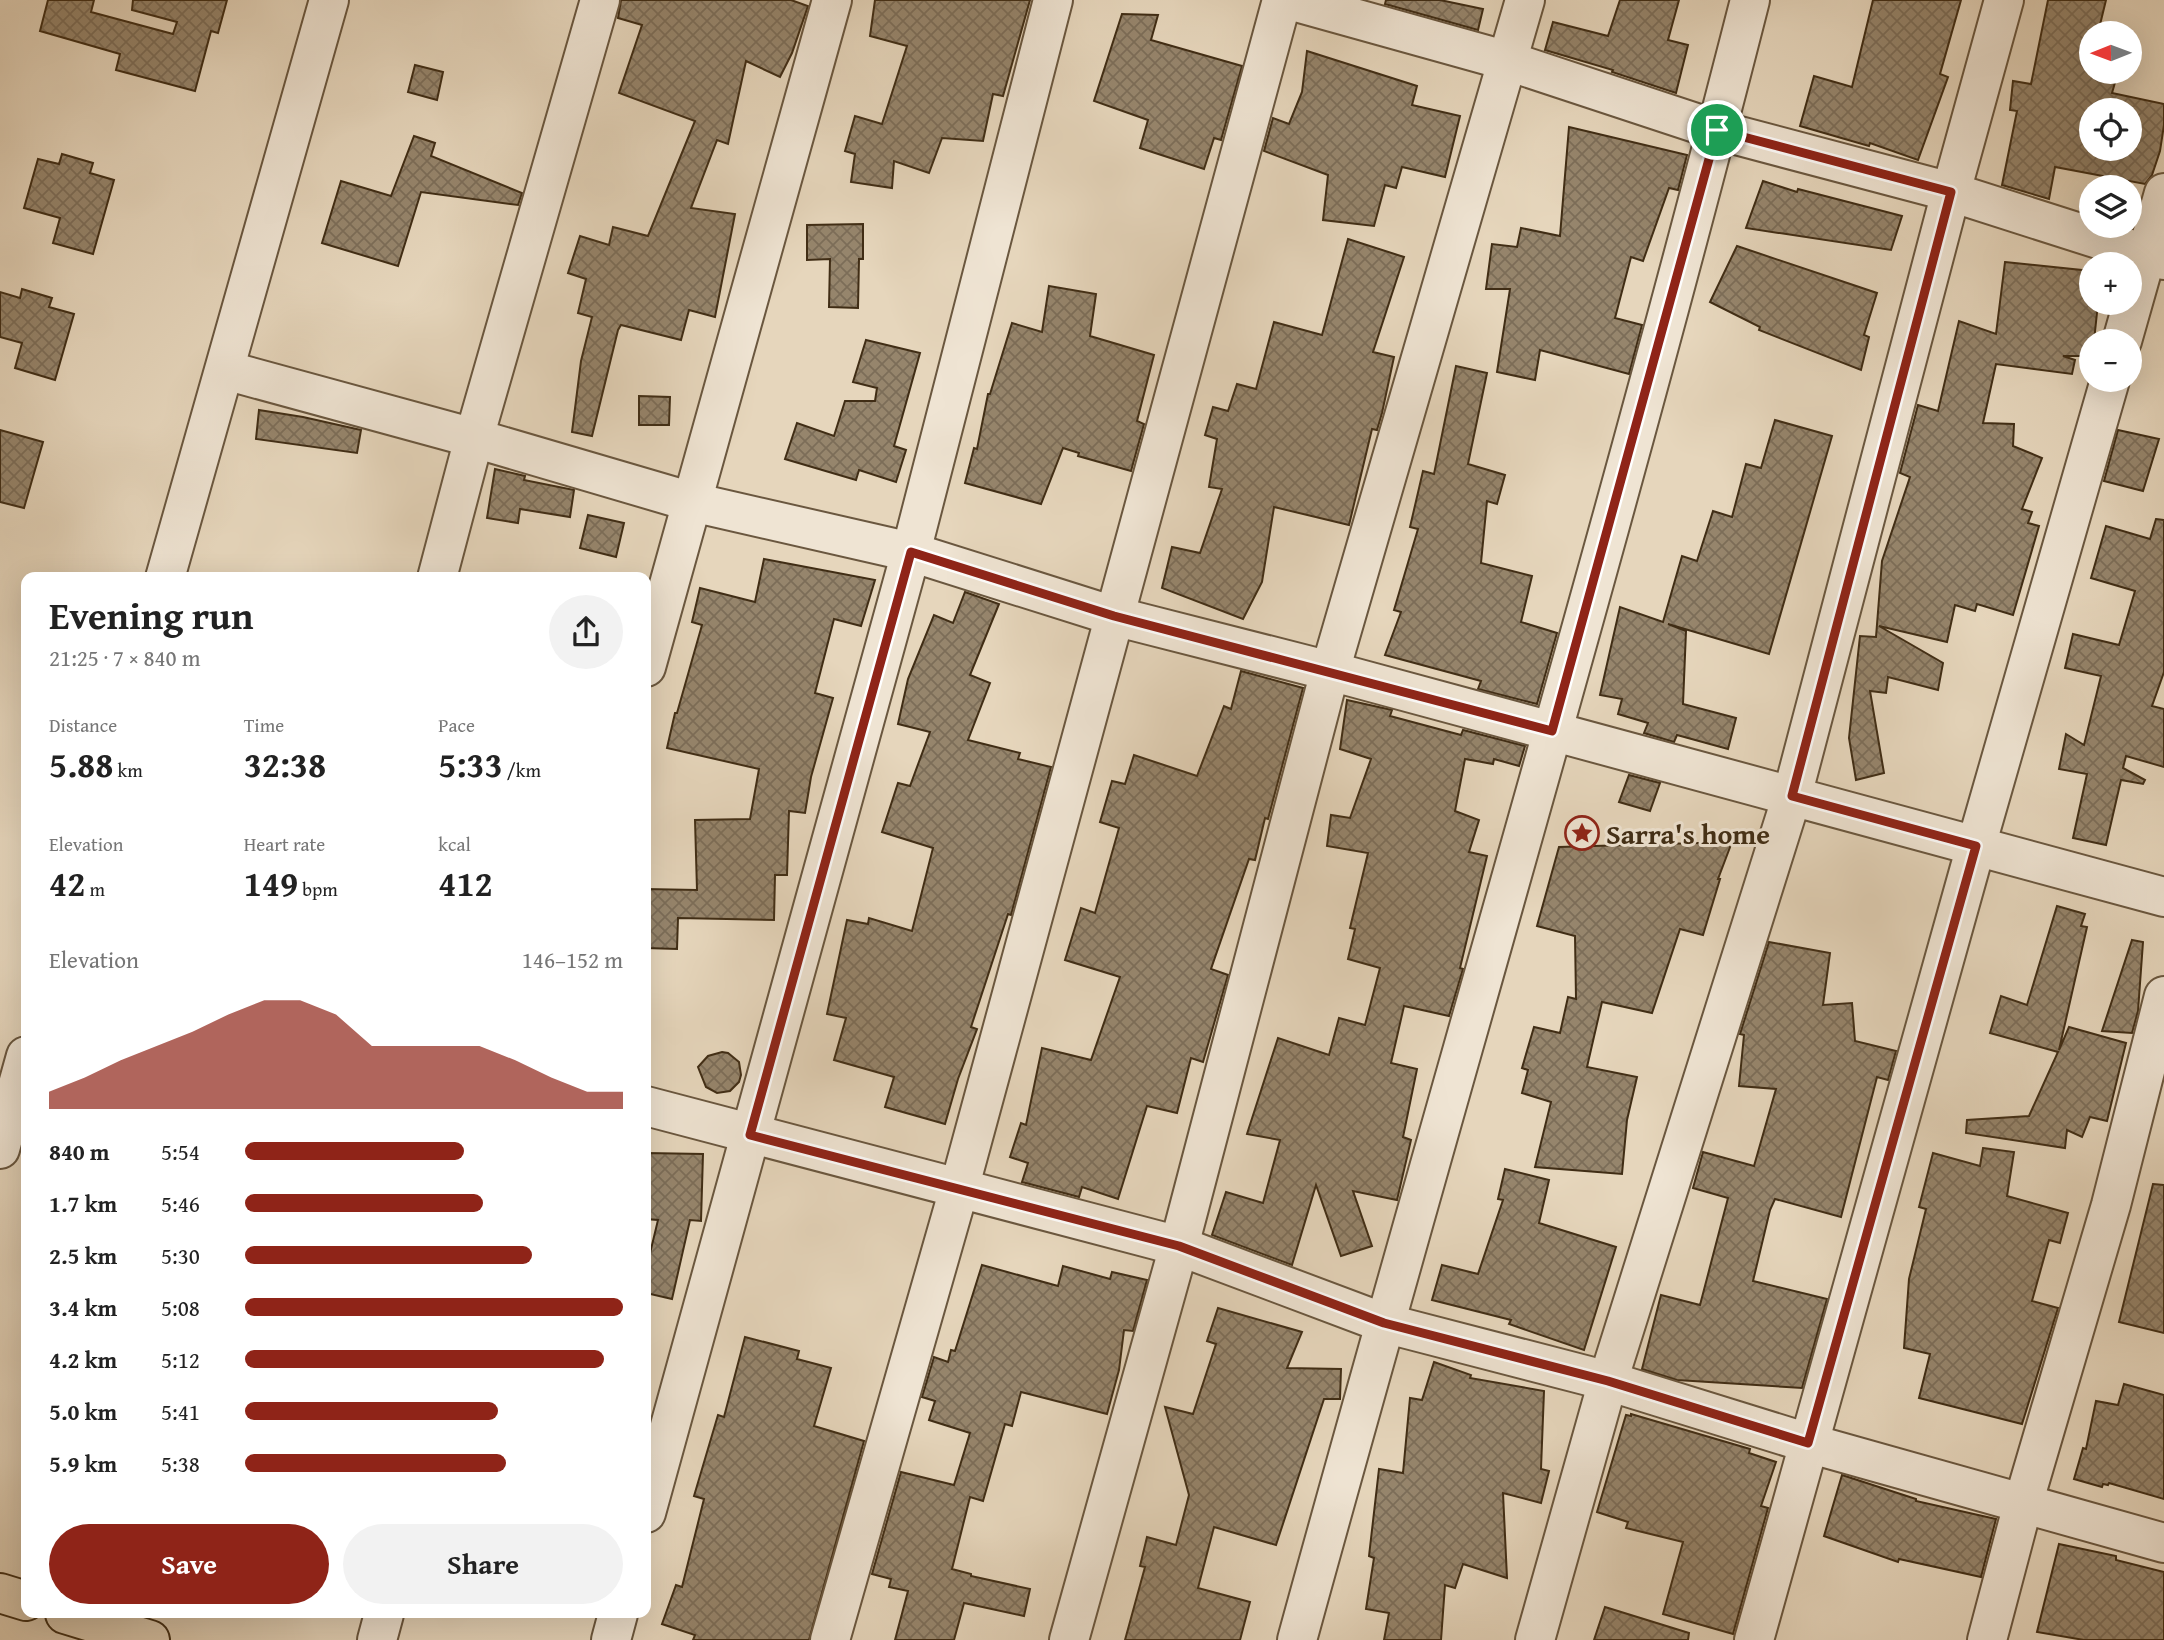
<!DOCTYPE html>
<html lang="en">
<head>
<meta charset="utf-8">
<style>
	body { margin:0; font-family:"Gentium Book Plus",serif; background:#f2f2f2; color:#222; height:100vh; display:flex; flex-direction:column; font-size:26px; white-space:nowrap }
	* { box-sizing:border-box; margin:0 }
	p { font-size:23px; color:#767676 }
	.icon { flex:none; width:38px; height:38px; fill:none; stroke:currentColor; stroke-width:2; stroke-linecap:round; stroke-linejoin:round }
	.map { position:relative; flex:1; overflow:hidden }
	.side { position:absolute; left:21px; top:572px; width:630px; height:1046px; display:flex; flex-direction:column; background:#fff; border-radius:14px; box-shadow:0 7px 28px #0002 }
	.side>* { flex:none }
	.needle { width:46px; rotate:269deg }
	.tools { position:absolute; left:2079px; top:21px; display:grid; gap:14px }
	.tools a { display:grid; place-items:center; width:63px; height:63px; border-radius:50%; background:#fff; box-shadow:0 7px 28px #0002; font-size:35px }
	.pin { position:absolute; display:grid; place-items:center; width:60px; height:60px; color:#fff; margin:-30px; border:4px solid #fff; border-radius:50%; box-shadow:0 2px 7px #0007 }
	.round { display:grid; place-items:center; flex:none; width:74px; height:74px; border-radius:37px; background:#f2f2f2 }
	.overview { display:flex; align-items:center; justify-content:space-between; height:119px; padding:0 28px }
	h1 { font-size:38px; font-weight:600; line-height:52px }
	.stats { display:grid; grid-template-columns:repeat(3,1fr); gap:10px; height:119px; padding:7px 28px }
	.stats div { display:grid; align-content:center }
	.stats b { font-size:35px; font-weight:600 }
	.stats small { font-size:19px; font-weight:400 }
	.stats p { font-size:19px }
	.chart { height:196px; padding:14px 28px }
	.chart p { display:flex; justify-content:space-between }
	.chart svg { width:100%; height:126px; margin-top:7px; fill:#8f2418; opacity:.7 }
	.action { display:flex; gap:14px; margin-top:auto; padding:14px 28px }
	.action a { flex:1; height:80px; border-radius:42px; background:#8f2418; color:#fff; font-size:28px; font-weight:600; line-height:80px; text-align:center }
	.action a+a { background:#f2f2f2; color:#222 }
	ul { padding:0 28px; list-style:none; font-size:23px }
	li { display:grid; grid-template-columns:112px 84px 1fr; align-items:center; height:52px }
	li i { height:18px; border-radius:9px; background:#8f2418 }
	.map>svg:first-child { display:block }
	.building { fill:url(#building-cross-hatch); stroke:#402d15; stroke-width:2; fill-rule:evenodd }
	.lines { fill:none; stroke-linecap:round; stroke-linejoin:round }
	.minor-casing { stroke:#6a573f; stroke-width:42 }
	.primary-casing { stroke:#402d15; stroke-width:42 }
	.minor { stroke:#efe4d3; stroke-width:38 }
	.primary { stroke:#e6d6bc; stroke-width:38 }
	.route-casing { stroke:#fff; stroke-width:14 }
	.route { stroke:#8f2418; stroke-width:9 }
	.labels { text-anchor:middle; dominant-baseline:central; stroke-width:6; stroke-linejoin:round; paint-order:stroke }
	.poi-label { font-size:28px; font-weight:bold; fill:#402d15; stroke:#efe4d3; text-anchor:start }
</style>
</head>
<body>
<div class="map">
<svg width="2164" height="1640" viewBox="0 0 2164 1640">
	<defs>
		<pattern id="building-cross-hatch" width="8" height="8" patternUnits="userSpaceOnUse" patternTransform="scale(1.75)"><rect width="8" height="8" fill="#96856c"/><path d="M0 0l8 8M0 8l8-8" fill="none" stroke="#7c6d58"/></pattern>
	</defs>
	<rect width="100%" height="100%" fill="#e6d6bc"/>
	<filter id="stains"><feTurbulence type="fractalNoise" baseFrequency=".00286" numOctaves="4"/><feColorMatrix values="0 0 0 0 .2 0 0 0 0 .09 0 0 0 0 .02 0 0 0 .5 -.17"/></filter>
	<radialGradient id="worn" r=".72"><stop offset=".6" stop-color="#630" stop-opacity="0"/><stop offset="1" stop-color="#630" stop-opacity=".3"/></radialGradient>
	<g class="building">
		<path d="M48,0H94L91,12L173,34L177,22L132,10L133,0H227L218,33L211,31L195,91L116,70L120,54L40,31Z"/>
		<path d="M621,0H791L808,6L792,53L780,77L746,61L728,144L717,140L691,208L735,214L715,317L689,310L681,340L621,325L618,330L592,436L572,432L581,361L592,317L578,313L586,279L568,273L580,236L609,245L613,227L648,236L695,121L619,93L642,25L618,18Z"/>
		<path d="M875,0H1030L1003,96L993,94L983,141L942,138L929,173L894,161L892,188L851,182L855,154L845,151L855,116L882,124L907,46L870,36Z"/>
		<path d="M1386,0H1440L1483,9L1478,30L1385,4Z"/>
		<path d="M1620,0H1679L1668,40L1688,45L1676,93L1612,72L1613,70L1545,50L1553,22L1608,36Z"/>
		<path d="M1873,0H1961L1940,74L1948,77L1918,160L1870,143L1869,146L1800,126L1814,76L1852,87Z"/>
		<path d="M2048,0H2106L2098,33H2091L2089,72H2118L2112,93L2164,104V125L2160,151L2152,175L2145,184L2055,167L2049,199L2002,185L2017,111L2010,110L2013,81L2031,84ZM2091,110H2130V149H2091Z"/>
		<path d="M1122,14L1158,15L1151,40L1242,66L1221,140L1214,138L1204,169L1140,148L1148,120L1094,101Z"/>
		<path d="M1307,51L1417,86L1412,105L1460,116L1445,177L1402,167L1396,188L1385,185L1374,226L1323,220L1328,175L1264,151L1273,118L1289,124L1302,92Z"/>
		<path d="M415,65L443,72L437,100L408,92Z"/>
		<path d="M1569,127L1687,155L1678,190L1669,188L1643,261L1631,257L1615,318L1642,325L1629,374L1540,350L1535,380L1497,372L1510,289H1486L1492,244L1517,247L1521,228L1560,236Z"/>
		<path d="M414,136L435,143L431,156L522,193L518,205L421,192L398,266L322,243L341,181L391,196Z"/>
		<path d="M62,154L93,163L90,173L114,180L93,254L53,243L60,218L24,208L38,159L59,164Z"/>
		<path d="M1763,181L1797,192L1798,189L1902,216L1891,250L1746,228Z"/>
		<path d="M863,224V259H859L858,308L829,307L830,259L807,260V225Z"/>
		<path d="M1348,239L1404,257L1373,352L1394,357L1382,413L1377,430L1372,429L1349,525L1274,507L1262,582L1243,619L1162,588L1172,547L1200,553L1222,489L1209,487L1217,439L1205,435L1213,407L1228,411L1237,384L1256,389L1274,322L1322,335Z"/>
		<path d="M1737,246L1877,293L1864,335L1869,337L1861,370L1759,330L1760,327L1710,302Z"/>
		<path d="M2005,262L2091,271V303H2098L2094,341H2091L2090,356H2063L2075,360L2072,374L1996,364L1983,423L2014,424L2013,446L2042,458L2022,509L2032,512L2028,523L2039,526L2013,615L1977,604L1975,611L1955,605L1947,642L1879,626L1943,663L1938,690L1888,677L1886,693L1870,691L1884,773L1856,780L1849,738L1860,636L1876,637L1882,561L1910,477L1900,473L1918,405L1938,411L1959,321L1996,334Z"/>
		<path d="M1049,286L1096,294L1090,336L1154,355L1137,421L1144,424L1131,471L1078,456L1079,453L1063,448L1041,504L965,483L974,448L977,449L988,394H990L1012,323L1042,332Z"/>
		<path d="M22,289L52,298L49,307L74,314L55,380L15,368L22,343L0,337V292L20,298Z"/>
		<path d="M866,340L920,353L894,446L906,450L896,482L859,470L856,480L785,459L797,423L834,436L845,401H875L877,388L853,382Z"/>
		<path d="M1456,366L1487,373L1468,464L1505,475L1497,504L1487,501L1481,563L1532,576L1521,622L1557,633L1537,704L1478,689L1481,681L1385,655L1401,612L1394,610L1418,529L1410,527L1423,471L1434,474Z"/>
		<path d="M639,396L670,397L669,425H639Z"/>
		<path d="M259,410L303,417L361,430L357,453L256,439Z"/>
		<path d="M1775,420L1832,436L1769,654L1668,624L1686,631L1683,704L1736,718L1728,749L1677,735L1674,742L1644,733L1648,723L1618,714L1622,699L1600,695L1620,607L1663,622L1682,556L1697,561L1713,511L1732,517L1746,464L1761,468Z"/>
		<path d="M0,430L43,442L24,508L0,502Z"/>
		<path d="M2118,430L2159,439L2143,491L2104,481Z"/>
		<path d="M495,469L525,476L524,480L574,490L570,517L520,509L518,523L487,518Z"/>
		<path d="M588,515L624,523L616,557L580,548Z"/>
		<path d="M2156,519L2164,520V672L2152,706L2164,709V767L2126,756L2123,768L2145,780L2143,784L2121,780L2106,845L2073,838L2087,774L2059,769L2066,734L2084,745L2101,676L2065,668L2073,634L2119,645L2135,591L2091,578L2106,526L2150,539Z"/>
		<path d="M764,559L875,580L861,626L834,619L815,693L833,698L811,777L805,813L789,811L787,875H775L774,920L678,918L677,949L646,948V889L697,890L695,820L750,819L759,769L667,748L675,713H677L702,625L692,622L700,588L755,602Z"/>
		<path d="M965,592L999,604L970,675L990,683L968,740L1020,753L1018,759L1051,767L1011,915L1008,914L971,1027L977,1029L958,1079L945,1124L885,1107L894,1077L834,1060L846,1018L827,1014L847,920L868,924L869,918L912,931L933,848L882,832L898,783L910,786L930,732L898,724L908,679L934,615L953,623Z"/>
		<path d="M1241,671L1303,688L1268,819L1265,818L1255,860L1249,859L1211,969L1228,975L1203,1062L1191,1058L1177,1113L1147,1106L1118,1199L1082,1187L1079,1197L1022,1182L1028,1163L1010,1157L1021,1123L1026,1125L1042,1048L1091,1060L1120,977L1065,960L1081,908L1095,913L1119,828L1100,822L1112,781L1125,784L1134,755L1197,776L1224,706L1231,709Z"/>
		<path d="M1347,700L1392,710L1390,716L1461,735L1463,730L1525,746L1519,766L1494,759L1493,764L1465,759L1455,811L1479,820L1469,852L1487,856L1460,968L1463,969L1449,1016L1404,1006L1391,1063L1417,1069L1403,1137L1411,1140L1397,1200L1353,1191L1372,1246L1341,1256L1316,1185L1292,1265L1212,1235L1226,1192L1263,1203L1280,1140L1247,1134L1278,1038L1329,1055L1339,1018L1365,1025L1380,968L1348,959L1355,929L1350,928L1368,853L1327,846L1331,815L1350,818L1371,759L1340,749Z"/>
		<path d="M1629,775L1660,783L1650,811L1619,802Z"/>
		<path d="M1732,842L1718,879H1720L1703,935L1680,929L1652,1013L1602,1002L1587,1067L1637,1077L1627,1120L1622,1174L1535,1167L1551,1102L1522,1093L1528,1070L1522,1068L1534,1027L1560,1033L1568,997L1576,999L1575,936L1537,926L1559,847Z"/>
		<path d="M2057,906L2085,914L2081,926L2087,927L2059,1050L2069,1027L2126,1043L2107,1121L2090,1117L2082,1137L2067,1130L2065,1148L1966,1133L1967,1120L2029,1116L2058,1052L1990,1033L2001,996L2027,1005Z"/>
		<path d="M2132,940L2143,942L2138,1011L2132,1033L2102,1031Z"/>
		<path d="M1769,942L1830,953L1823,1005L1852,1003L1855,1041L1896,1051L1888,1080L1877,1077L1841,1217L1775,1199L1770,1210L1753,1281L1827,1299L1802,1388L1677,1380L1642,1369L1661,1295L1700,1305L1728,1198L1693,1188L1703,1152L1754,1166L1776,1089L1739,1086L1744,1035L1740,1034Z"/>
		<path d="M722,1052L728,1053L739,1062L741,1075L739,1082L730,1091L717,1093L706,1087L698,1067L708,1056Z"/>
		<path d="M1983,1148L2014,1152L2007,1196L2068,1213L2060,1243L2049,1240L2032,1301L2058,1308L2022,1424L1919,1398L1930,1354L1904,1348L1909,1279L1926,1209L1919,1207L1933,1153L1980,1166Z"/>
		<path d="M646,1153L703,1154L701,1221L690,1220L672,1299L646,1293V1270L658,1220L646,1219Z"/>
		<path d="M1505,1169L1549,1180L1539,1223L1616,1247L1584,1350L1509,1324L1511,1320L1432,1300L1442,1265L1478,1274L1503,1200L1498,1199Z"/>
		<path d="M2153,1184L2164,1185V1333L2119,1322Z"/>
		<path d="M982,1265L1058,1286L1063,1266L1110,1279L1112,1272L1147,1280L1133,1331L1124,1330L1119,1370L1107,1414L1021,1392L1012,1426L1005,1424L983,1501L970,1497L952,1569L971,1574V1576L1030,1589L1024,1616L964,1603L954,1640H895L908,1591L889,1587L891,1579L872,1574L901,1472L954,1485L970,1433L929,1420L935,1401L922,1397L934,1357L948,1362L951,1350L955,1351Z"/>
		<path d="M1218,1308L1302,1332L1287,1368L1341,1369L1340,1399H1324L1276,1545L1214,1527L1198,1588L1250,1602L1240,1640H1125L1145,1567L1140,1566L1147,1537L1176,1545L1189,1495L1165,1407L1193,1414L1216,1344L1207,1341Z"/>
		<path d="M745,1337L799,1351L797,1359L831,1368L814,1426L864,1441L809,1640H693L695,1635L662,1624L676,1585L682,1587L704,1499L694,1496L718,1415L724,1417Z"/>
		<path d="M1434,1362L1471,1375L1470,1378L1544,1391L1541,1469L1549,1471L1541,1503L1503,1493L1507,1578L1463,1564L1455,1588L1445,1585L1441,1640H1384L1389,1613L1366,1609L1374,1558L1369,1556L1379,1469L1403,1473L1410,1398L1422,1400Z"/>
		<path d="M2124,1384L2164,1395V1499L2109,1483L2108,1485L2103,1484L2102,1487L2074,1479L2083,1448L2086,1449L2096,1401L2118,1405Z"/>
		<path d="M1631,1414L1750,1449L1749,1453L1776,1462L1761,1506L1768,1508L1733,1634L1663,1614L1683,1542L1626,1528L1628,1522L1597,1512L1626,1415L1631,1416Z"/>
		<path d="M1842,1475L1916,1499V1501L1996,1519L1981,1577L1899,1559L1898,1562L1824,1536Z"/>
		<path d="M2059,1544L2116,1556V1560L2164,1572V1640H2084L2037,1632Z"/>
		<path d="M1605,1607L1689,1633L1688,1640H1594Z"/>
	</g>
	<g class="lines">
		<g class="minor-casing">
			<g id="minor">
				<path d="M1289,0L1508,61L1717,130L1951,192L2164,260"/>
				<path d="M2122,341L2164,193"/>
				<path d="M225,370L474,438L692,502L911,552L1114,616L1330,671L2164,897"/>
				<path d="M165,578L329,0"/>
				<path d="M437,578L474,438L600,0"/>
				<path d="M646,667L832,0"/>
				<path d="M646,1106L1179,1246L1384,1323L1608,1381L1808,1443L2164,1543"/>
				<path d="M0,1149L26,1056"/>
				<path d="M646,1513L911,552L1053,0"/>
				<path d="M377,1640L384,1614"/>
				<path d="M611,1640L618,1614"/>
				<path d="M830,1640L959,1189L1282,0"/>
				<path d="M1069,1640L1179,1246L1330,671L1525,0"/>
				<path d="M1297,1640C1447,1093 1610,550 1750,0"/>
				<path d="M1535,1640L1608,1381L1792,796L1951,192L2004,0"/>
				<path d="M1754,1640L1976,846L2110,380"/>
				<path d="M1987,1640L2023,1504L2111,1205L2164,996"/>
			</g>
		</g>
		<g class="primary-casing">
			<g id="primary">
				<path d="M0,1593L26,1601"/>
				<path d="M65,1614L150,1640"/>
			</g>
		</g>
		<use href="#minor" class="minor"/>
		<use href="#primary" class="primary"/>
	</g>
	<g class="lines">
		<g class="route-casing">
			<path id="route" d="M1717,130L1951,192L1792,796L1976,846L1808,1443L1608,1381L1384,1323L1179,1246L750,1135L911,552L1114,616L1552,731Z"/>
		</g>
		<use href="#route" class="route"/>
	</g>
	<defs>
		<g id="sight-ring" transform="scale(1.75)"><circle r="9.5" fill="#efe4d3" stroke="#8f2418" stroke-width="1.5"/><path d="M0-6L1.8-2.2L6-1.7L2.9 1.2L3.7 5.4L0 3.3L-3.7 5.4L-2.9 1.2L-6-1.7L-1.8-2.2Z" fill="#8f2418"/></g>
	</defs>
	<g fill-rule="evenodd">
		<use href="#sight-ring" x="1582" y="833"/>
	</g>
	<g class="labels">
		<g class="poi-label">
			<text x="1606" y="833">Sarra's home</text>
		</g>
	</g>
	<rect width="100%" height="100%" filter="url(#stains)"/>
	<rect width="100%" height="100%" fill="url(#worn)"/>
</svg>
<div class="tools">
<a><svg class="needle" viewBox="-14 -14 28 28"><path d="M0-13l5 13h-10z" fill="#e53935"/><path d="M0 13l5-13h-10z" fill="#767676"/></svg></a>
<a><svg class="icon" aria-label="locate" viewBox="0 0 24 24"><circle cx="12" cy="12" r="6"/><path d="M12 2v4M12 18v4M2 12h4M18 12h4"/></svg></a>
<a><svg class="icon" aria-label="layers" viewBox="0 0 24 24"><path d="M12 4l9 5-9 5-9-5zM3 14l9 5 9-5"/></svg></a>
<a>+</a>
<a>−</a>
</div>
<div class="pin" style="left:1717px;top:130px;background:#1e9e55"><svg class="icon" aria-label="arrive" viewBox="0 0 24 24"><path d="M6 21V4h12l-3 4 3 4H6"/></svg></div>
<section class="side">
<div class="overview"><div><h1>Evening run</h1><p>21:25 · 7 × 840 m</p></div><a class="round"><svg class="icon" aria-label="share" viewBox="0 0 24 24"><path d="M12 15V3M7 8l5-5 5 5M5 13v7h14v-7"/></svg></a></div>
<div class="stats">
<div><p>Distance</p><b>5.88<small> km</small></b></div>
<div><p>Time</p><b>32:38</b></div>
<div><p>Pace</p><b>5:33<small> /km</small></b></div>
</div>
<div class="stats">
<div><p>Elevation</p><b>42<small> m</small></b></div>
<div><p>Heart rate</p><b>149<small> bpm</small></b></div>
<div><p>kcal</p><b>412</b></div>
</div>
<div class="chart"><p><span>Elevation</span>146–152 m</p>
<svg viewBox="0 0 160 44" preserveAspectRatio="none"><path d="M0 44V38L10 33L20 27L30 22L40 17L50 11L60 6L70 6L80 11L90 22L100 22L110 22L120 22L130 27L140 33L150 38L160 38V44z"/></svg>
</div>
<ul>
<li><b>840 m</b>5:54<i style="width:58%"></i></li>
<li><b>1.7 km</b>5:46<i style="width:63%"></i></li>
<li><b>2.5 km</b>5:30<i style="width:76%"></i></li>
<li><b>3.4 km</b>5:08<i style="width:100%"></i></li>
<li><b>4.2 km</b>5:12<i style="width:95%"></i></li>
<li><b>5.0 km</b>5:41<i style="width:67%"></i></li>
<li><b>5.9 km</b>5:38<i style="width:69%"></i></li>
</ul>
<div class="action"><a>Save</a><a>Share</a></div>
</section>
</div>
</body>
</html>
